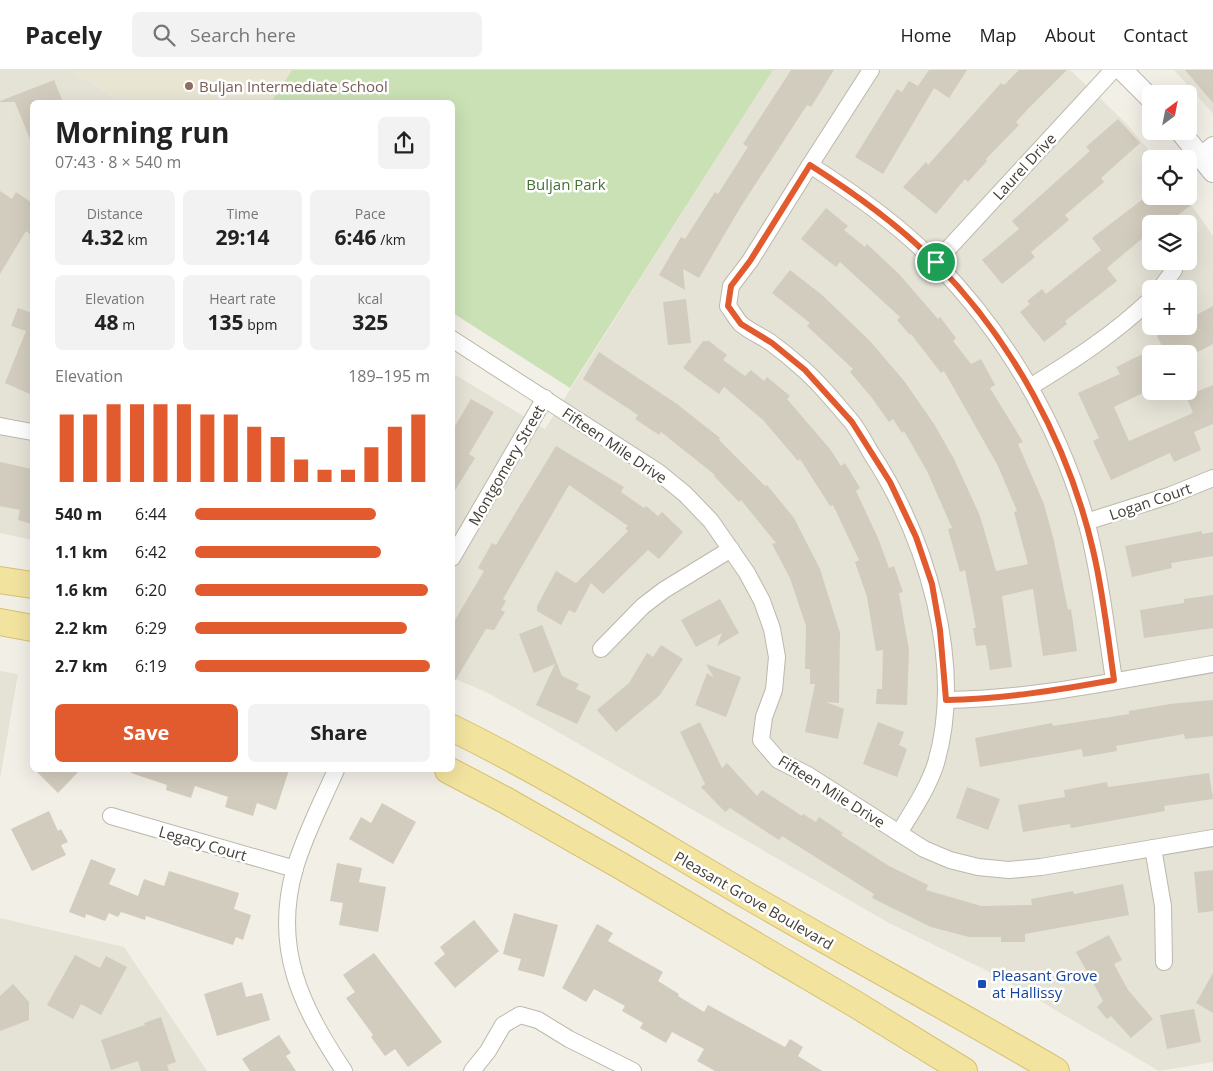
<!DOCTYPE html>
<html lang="en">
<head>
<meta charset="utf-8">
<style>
	body { margin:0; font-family:"Open Sans",sans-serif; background:#f2f2f2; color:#222; height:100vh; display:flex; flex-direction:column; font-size:19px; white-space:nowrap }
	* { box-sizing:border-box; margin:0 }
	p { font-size:16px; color:#767676 }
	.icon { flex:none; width:28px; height:28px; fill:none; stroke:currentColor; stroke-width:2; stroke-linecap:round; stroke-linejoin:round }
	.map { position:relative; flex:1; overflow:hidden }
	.sheet { position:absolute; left:30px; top:30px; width:425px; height:672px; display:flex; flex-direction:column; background:#fff; border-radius:8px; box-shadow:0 5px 20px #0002 }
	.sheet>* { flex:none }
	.needle { width:32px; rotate:32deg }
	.controls { position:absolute; left:1142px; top:15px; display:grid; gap:10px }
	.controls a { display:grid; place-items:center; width:55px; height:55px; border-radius:8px; background:#fff; box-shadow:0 5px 20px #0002; font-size:25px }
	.pin { position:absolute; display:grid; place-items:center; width:42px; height:42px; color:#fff; margin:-21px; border:2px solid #fff; border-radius:50%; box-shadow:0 1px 5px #0007 }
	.round { display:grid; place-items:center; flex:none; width:52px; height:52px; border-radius:8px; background:#f2f2f2 }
	.summary { display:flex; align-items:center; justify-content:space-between; height:85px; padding:0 25px }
	h1 { font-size:28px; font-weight:700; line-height:38px }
	.figures { display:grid; grid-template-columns:repeat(3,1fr); gap:8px; height:85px; padding:5px 25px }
	.figures div { display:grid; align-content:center; border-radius:8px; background:#f2f2f2; text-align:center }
	.figures b { font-size:21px; font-weight:700 }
	.figures small { font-size:14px; font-weight:400 }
	.figures p { font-size:14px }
	.chart { height:140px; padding:10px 25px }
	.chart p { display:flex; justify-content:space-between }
	.chart svg { width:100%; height:90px; margin-top:5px; stroke:#e15b2f; stroke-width:6 }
	.cta { display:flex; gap:10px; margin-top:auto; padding:10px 25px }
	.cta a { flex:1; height:58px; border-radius:8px; background:#e15b2f; color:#fff; font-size:20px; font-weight:700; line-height:58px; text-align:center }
	.cta a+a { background:#f2f2f2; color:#222 }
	ul { padding:0 25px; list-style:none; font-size:16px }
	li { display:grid; grid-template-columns:80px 60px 1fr; align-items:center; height:38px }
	li i { height:12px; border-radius:6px; background:#e15b2f }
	header { display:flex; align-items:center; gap:30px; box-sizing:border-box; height:70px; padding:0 25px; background:#fff; border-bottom:1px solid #e0e0e0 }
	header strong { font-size:24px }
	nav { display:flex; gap:28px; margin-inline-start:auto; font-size:18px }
	.search { width:350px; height:45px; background:#f2f2f2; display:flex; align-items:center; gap:12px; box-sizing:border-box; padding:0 18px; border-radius:8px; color:#767676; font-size:19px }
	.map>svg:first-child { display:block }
	.residential { fill:#e5e2d6; fill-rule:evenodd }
	.education { fill:#e9e5d3 }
	.green { fill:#c9e1b5 }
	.building { fill:#d2ccbe }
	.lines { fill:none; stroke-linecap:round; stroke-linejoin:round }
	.minor-casing { stroke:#bcb8ab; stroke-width:18 }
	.tertiary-casing { stroke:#bcb8ab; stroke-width:22 }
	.primary-casing { stroke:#d6c171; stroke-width:28 }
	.minor { stroke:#fff; stroke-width:16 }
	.tertiary { stroke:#fff; stroke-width:20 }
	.primary { stroke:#f2e39f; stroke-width:26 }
	.route-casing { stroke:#fff; stroke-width:10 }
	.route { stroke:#e15b2f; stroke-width:6 }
	.education-dot { fill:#8d6e63; stroke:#fff; stroke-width:2 }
	.transit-dot { fill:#1a4fb4; stroke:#fff; stroke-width:2 }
	.labels { text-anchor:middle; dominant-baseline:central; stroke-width:5; stroke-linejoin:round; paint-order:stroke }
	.education-label { font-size:15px; fill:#785e54; stroke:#fff; text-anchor:start }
	.street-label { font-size:15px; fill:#444037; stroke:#fff }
	.park-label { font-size:15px; fill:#436f31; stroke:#fff }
	.transit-label { font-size:15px; fill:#164399; stroke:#fff; text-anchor:start }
</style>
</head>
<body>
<header>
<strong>Pacely</strong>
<div class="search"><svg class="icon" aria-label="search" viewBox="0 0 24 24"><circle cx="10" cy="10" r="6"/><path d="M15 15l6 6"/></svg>Search here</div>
<nav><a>Home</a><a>Map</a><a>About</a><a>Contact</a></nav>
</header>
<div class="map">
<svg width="1213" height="1001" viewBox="0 0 1213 1001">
	<rect width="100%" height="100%" fill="#f2efe7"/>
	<g class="residential">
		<path d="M0,0H70L121,32H32V470L0,463Z"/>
		<path d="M773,0H1070L1126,53L1156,89H1151V126H1185L1213,166V992L1159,1001L996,905L889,853L546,655L486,622L453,608L452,303L545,359ZM1151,154H1189V191H1151ZM1151,219H1189V256H1151ZM1151,284H1189V321H1151Z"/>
		<path d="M1174,0H1213V44L1210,40Z"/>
		<path d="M0,601L18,604L0,709Z"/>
		<path d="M0,848L124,877L207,1001H0Z"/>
	</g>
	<path class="education" d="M70,0H292L271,32H121Z"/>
	<path class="green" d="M292,0H773L570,318L453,243L452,32H271Z"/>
	<g class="building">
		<path d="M791,0H834L811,37L807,35L740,138L699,208L683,199L685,220L659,205L681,167L685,169L715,122L718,124L748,77L743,74Z"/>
		<path d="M929,0H967L949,28L934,18L883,104L855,87L897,19L902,22L909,11L918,16Z"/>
		<path d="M1019,0H1067L1028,39L1016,52L1019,55L986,89L987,91L968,112L965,109L936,144L903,117L926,92L928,95L1001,13L1004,15Z"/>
		<path d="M1185,0H1213V33Z"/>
		<path d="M54,10L63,32H32V74L15,32H0V31Z"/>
		<path d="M1118,49L1140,73L1101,108L1104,112L1065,145L1069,150L1031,182L1035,187L1002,214L982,190L1019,159L1012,151L1090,81L1086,77Z"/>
		<path d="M0,121L12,129L16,122L32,133V166L26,161L0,204Z"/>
		<path d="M1147,126H1182L1190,136L1166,154H1151V161L1107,198L1117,211L1065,251L1067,254L1044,272L1020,242L1030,234L1027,231L1042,219L1046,224L1101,180L1092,168Z"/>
		<path d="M826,138L848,156L844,160L865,177L867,174L899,204L938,249L940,247L956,268L953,271L971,294L981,289L995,315L990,318L1023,372L1018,374L1044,434L1054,471L1068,540L1071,539L1077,581L1043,586L1033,519L1002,526L1012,597L990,600L986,575L976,576L973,558H976L965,500L960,502L948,459L952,458L927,401L904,361L902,363L893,349L889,352L872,328L850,302L853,299L807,256L810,253L772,223L790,200L822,225L870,271L905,312L934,354L954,389L980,446L996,501L1028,494L1014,442L1017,441L998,396L944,301L941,303L911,264L910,265L897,250L900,247L840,192L836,197L801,169Z"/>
		<path d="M686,229L691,273L668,275L663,232Z"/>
		<path d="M1213,236V274L1194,284H1166L1157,266L1175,256H1189V249Z"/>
		<path d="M18,238L32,243V325L5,313L26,261L11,256Z"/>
		<path d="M703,271H709L727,285L723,290L745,306L751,300L764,311L767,307L790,326L787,329L830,379L841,396L845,393L860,418L856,421L878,468L889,498L894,496L903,522L899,523L909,580L907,635L876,634L877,619H882L883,580L876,581L867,527L855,492L859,490L833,435L830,436L800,389L798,391L763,350L724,317L719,324L683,298Z"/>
		<path d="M1151,280V319L1114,337L1129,371L1193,343L1186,326L1213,315V354L1194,362L1201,380L1174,392L1170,383L1111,410L1093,371L1099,368L1078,323L1120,304L1116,297Z"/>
		<path d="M599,282L677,334L720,368L719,370L765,416L767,415L794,448L820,499L840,563L839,633L826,632L844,639L838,669L805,662L815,614H810V599H805L806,556L790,508L772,474L776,473L741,430L739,432L714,406L715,405L661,362L659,365L635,349L638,345L583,309Z"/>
		<path d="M471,329L494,342L469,384L475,388L452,425V361Z"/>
		<path d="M556,376L624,417L621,422L644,438L646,436L658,446L662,442L683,462L659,489L648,480L603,524L591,513L575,543L569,540L561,555L537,541V536L556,501L576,513L628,461L625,458L628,456L569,415L503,529L506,531L501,540L505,542L494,560L486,559L452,616V555L484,501L478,498L492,473L496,475Z"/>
		<path d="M0,392L32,399V454L18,450L20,440L0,436Z"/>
		<path d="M1202,461V464L1213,462V486L1171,493L1172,498L1132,507L1125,476Z"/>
		<path d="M1213,525V558L1144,568L1140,540L1184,533V529Z"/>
		<path d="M720,529L739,563L717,576L722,563L696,577L681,550Z"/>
		<path d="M542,555L562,606L579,614L576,619L591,626L577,654L536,635L555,594L534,603L519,564Z"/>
		<path d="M661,575L683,589L660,625L616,662L597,640L629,613L647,583L653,587Z"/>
		<path d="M706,594L741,607L726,647L695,635L707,603L714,608Z"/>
		<path d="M1213,630V666L1185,669L1184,664L1116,676L1117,681L1083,687L1082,679L980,697L975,668L1052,653L1053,656L1129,644V641L1170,634Z"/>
		<path d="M700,652L722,698L727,693L757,726L762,720L802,746L803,744L816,752L819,747L843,763L841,765L889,796L928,815L926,820L981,836L1032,835L1031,829L1073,821L1074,824L1123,814L1129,845L1025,864V872H1001V867H969L931,857L872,828L874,824L782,766L779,770L730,738L725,742L701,717L705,714L680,662Z"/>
		<path d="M878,652L904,662L899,675L907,679L897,707L863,694Z"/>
		<path d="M35,700H80L58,723Z"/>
		<path d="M131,700H289L276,740L257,733L253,746L225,737L228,727L195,716L191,728L166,720L167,715L131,703Z"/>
		<path d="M1209,703L1213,729L1164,736L1165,741L1071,758L1070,754L1023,762L1018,735L1065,727L1064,720L1107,712L1108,717Z"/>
		<path d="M967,717L1000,729L988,760L956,748Z"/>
		<path d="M382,733L416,752L393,794L349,769L361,747L371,753Z"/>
		<path d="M49,741L58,761L61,759L68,772L61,775L66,785L32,801L11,759Z"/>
		<path d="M91,789L116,799L109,814L138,826L144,809L164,816L169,801L239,823L234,839L251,845L243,870L236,867L233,875L146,846L145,850L121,842L118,847L109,843L105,851L86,844L85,848L69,842Z"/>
		<path d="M337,793L362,798L359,812L386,817L378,862L339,855L343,833L330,831Z"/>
		<path d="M1213,800V841L1198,843L1194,802Z"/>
		<path d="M514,843L558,855L544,907L518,900L521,889L503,884Z"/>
		<path d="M474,850L499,881L455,918L434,893L445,884L440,877Z"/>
		<path d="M597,854L613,863L608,871L663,902L658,911L679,924L678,926L704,942L708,935L785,977L790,969L803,977L798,986L822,1001H715L697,991L704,979L672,962L666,973L640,958L643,953L622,941L625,936L594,919L586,932L562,918Z"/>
		<path d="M1109,865L1122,890L1114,894L1128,920L1153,949L1131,968L1111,946L1107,949L1097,937L1103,931L1076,882Z"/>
		<path d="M374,883L442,972L408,997L395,979L385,986L371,967L373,965L346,928L355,922L343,905Z"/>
		<path d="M75,885L100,898L106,886L127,897L101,945L81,934L73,949L47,935Z"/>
		<path d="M1213,903V943L1196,933Z"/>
		<path d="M242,912L246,927L262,923L270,950L217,966L204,924Z"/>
		<path d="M13,914L29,932V950L0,961V926Z"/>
		<path d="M1194,939L1201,972L1167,979L1160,945Z"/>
		<path d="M161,947L176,992L167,995L169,1001H141L138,991L111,1000L101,970L145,955L144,953Z"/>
		<path d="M279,965L291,983L286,986L296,1001H250L242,989Z"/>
	</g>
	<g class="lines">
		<g class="minor-casing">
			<g id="minor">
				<path d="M1201,85L1213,75"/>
				<path d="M810,95L871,0"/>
				<path d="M936,192L1113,0"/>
				<path d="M1160,219L1174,200"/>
				<path d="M452,269L658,402L685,424L711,451L747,503L762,531L772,559L777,587L774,620L764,647L761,670L778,690L808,705L924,779L950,790L978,797L1009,800L1041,797L1213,768"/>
				<path d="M1030,317C1074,290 1113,265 1151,229"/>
				<path d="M0,356L32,362"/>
				<path d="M1086,452L1171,425L1213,408"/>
				<path d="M452,488L545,328"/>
				<path d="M601,579L643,536L664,520L731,479"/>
				<path d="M946,630C1036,629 1125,609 1213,594"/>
				<path d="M336,700C322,732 305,764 295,798C272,878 301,936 344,1001"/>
				<path d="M111,746L295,799"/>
				<path d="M899,763C913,740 928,718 936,693C965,593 926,467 871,383C865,373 859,361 851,351C836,334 820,313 802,298C792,289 781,280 770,272C761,266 749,261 741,254C736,249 732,241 728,236L731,216L750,191L810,95C854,123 898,154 935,192C1006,264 1060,357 1087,454C1100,505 1106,558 1114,610"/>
				<path d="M1153,778L1163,836L1164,892"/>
				<path d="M472,1001L488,981L503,955L520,945L538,950L569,969L633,1001"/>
			</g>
		</g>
		<g class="tertiary-casing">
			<g id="tertiary">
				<path d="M1122,0L1151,29"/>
				<path d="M1180,61L1213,102"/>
			</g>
		</g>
		<g class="primary-casing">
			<g id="primary">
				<path d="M0,510L32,515"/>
				<path d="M0,552L32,558"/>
				<path d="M452,658C554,708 650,769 748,826C850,885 954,941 1056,1001"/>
				<path d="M448,700L505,730L621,796L855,934L964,1001"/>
			</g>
		</g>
		<use href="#minor" class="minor"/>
		<use href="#tertiary" class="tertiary"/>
		<use href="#primary" class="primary"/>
	</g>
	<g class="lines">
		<g class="route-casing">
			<path id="route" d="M810,95C854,123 898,154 935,192C1012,270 1068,373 1093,480C1103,522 1108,567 1114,610C1058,620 1003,629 946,630L940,560L932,514L916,467L890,412L852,352L805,300L772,273L741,254L728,236L731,216L750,191Z"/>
		</g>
		<use href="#route" class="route"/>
	</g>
	<circle class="education-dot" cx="189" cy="16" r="5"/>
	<rect class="transit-dot" x="977" y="909" width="10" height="10" rx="2.5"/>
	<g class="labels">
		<g class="education-label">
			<text x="199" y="16">Buljan Intermediate School</text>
		</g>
		<g class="street-label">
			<text transform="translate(1024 96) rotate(-47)">Laurel Drive</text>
			<text transform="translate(615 375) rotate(34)">Fifteen Mile Drive</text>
			<text transform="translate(506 395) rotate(-60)">Montgomery Street</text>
			<text transform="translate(1150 431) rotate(-19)">Logan Court</text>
			<text transform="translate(832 721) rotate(32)">Fifteen Mile Drive</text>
			<text transform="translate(203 773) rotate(16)">Legacy Court</text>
			<text transform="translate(754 830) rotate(30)">Pleasant Grove Boulevard</text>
		</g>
		<g class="park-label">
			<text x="566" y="114">Buljan Park</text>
		</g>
		<g class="transit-label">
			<text x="992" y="905">Pleasant Grove<tspan x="992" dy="17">at Hallissy</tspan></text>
		</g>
	</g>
</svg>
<div class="controls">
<a><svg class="needle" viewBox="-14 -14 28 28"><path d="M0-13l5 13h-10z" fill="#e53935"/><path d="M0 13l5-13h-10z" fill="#767676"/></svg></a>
<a><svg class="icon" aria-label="locate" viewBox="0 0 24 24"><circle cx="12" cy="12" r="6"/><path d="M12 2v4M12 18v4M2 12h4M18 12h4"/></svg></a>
<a><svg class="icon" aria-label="layers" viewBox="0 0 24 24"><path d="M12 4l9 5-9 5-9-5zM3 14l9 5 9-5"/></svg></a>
<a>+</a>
<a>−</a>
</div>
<div class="pin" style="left:936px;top:192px;background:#1e9e55"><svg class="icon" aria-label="arrive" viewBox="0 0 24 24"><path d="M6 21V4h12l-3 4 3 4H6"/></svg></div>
<section class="sheet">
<div class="summary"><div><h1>Morning run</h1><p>07:43 · 8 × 540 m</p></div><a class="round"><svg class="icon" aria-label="share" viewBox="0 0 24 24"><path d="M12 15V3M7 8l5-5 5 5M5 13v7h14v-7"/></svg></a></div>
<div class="figures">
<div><p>Distance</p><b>4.32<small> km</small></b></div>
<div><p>Time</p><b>29:14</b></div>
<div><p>Pace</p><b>6:46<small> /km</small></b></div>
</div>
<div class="figures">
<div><p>Elevation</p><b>48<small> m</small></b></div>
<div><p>Heart rate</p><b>135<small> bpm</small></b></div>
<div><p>kcal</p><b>325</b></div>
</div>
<div class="chart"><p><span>Elevation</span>189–195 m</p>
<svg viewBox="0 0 160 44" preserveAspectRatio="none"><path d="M5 44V11M15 44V11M25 44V6M35 44V6M45 44V6M55 44V6M65 44V11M75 44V11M85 44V17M95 44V22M105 44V33M115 44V38M125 44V38M135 44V27M145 44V17M155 44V11"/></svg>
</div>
<ul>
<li><b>540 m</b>6:44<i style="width:77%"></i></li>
<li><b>1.1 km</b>6:42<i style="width:79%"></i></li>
<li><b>1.6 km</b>6:20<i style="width:99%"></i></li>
<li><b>2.2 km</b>6:29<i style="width:90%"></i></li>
<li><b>2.7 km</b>6:19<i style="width:100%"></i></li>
</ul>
<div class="cta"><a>Save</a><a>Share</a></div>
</section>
</div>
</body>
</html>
